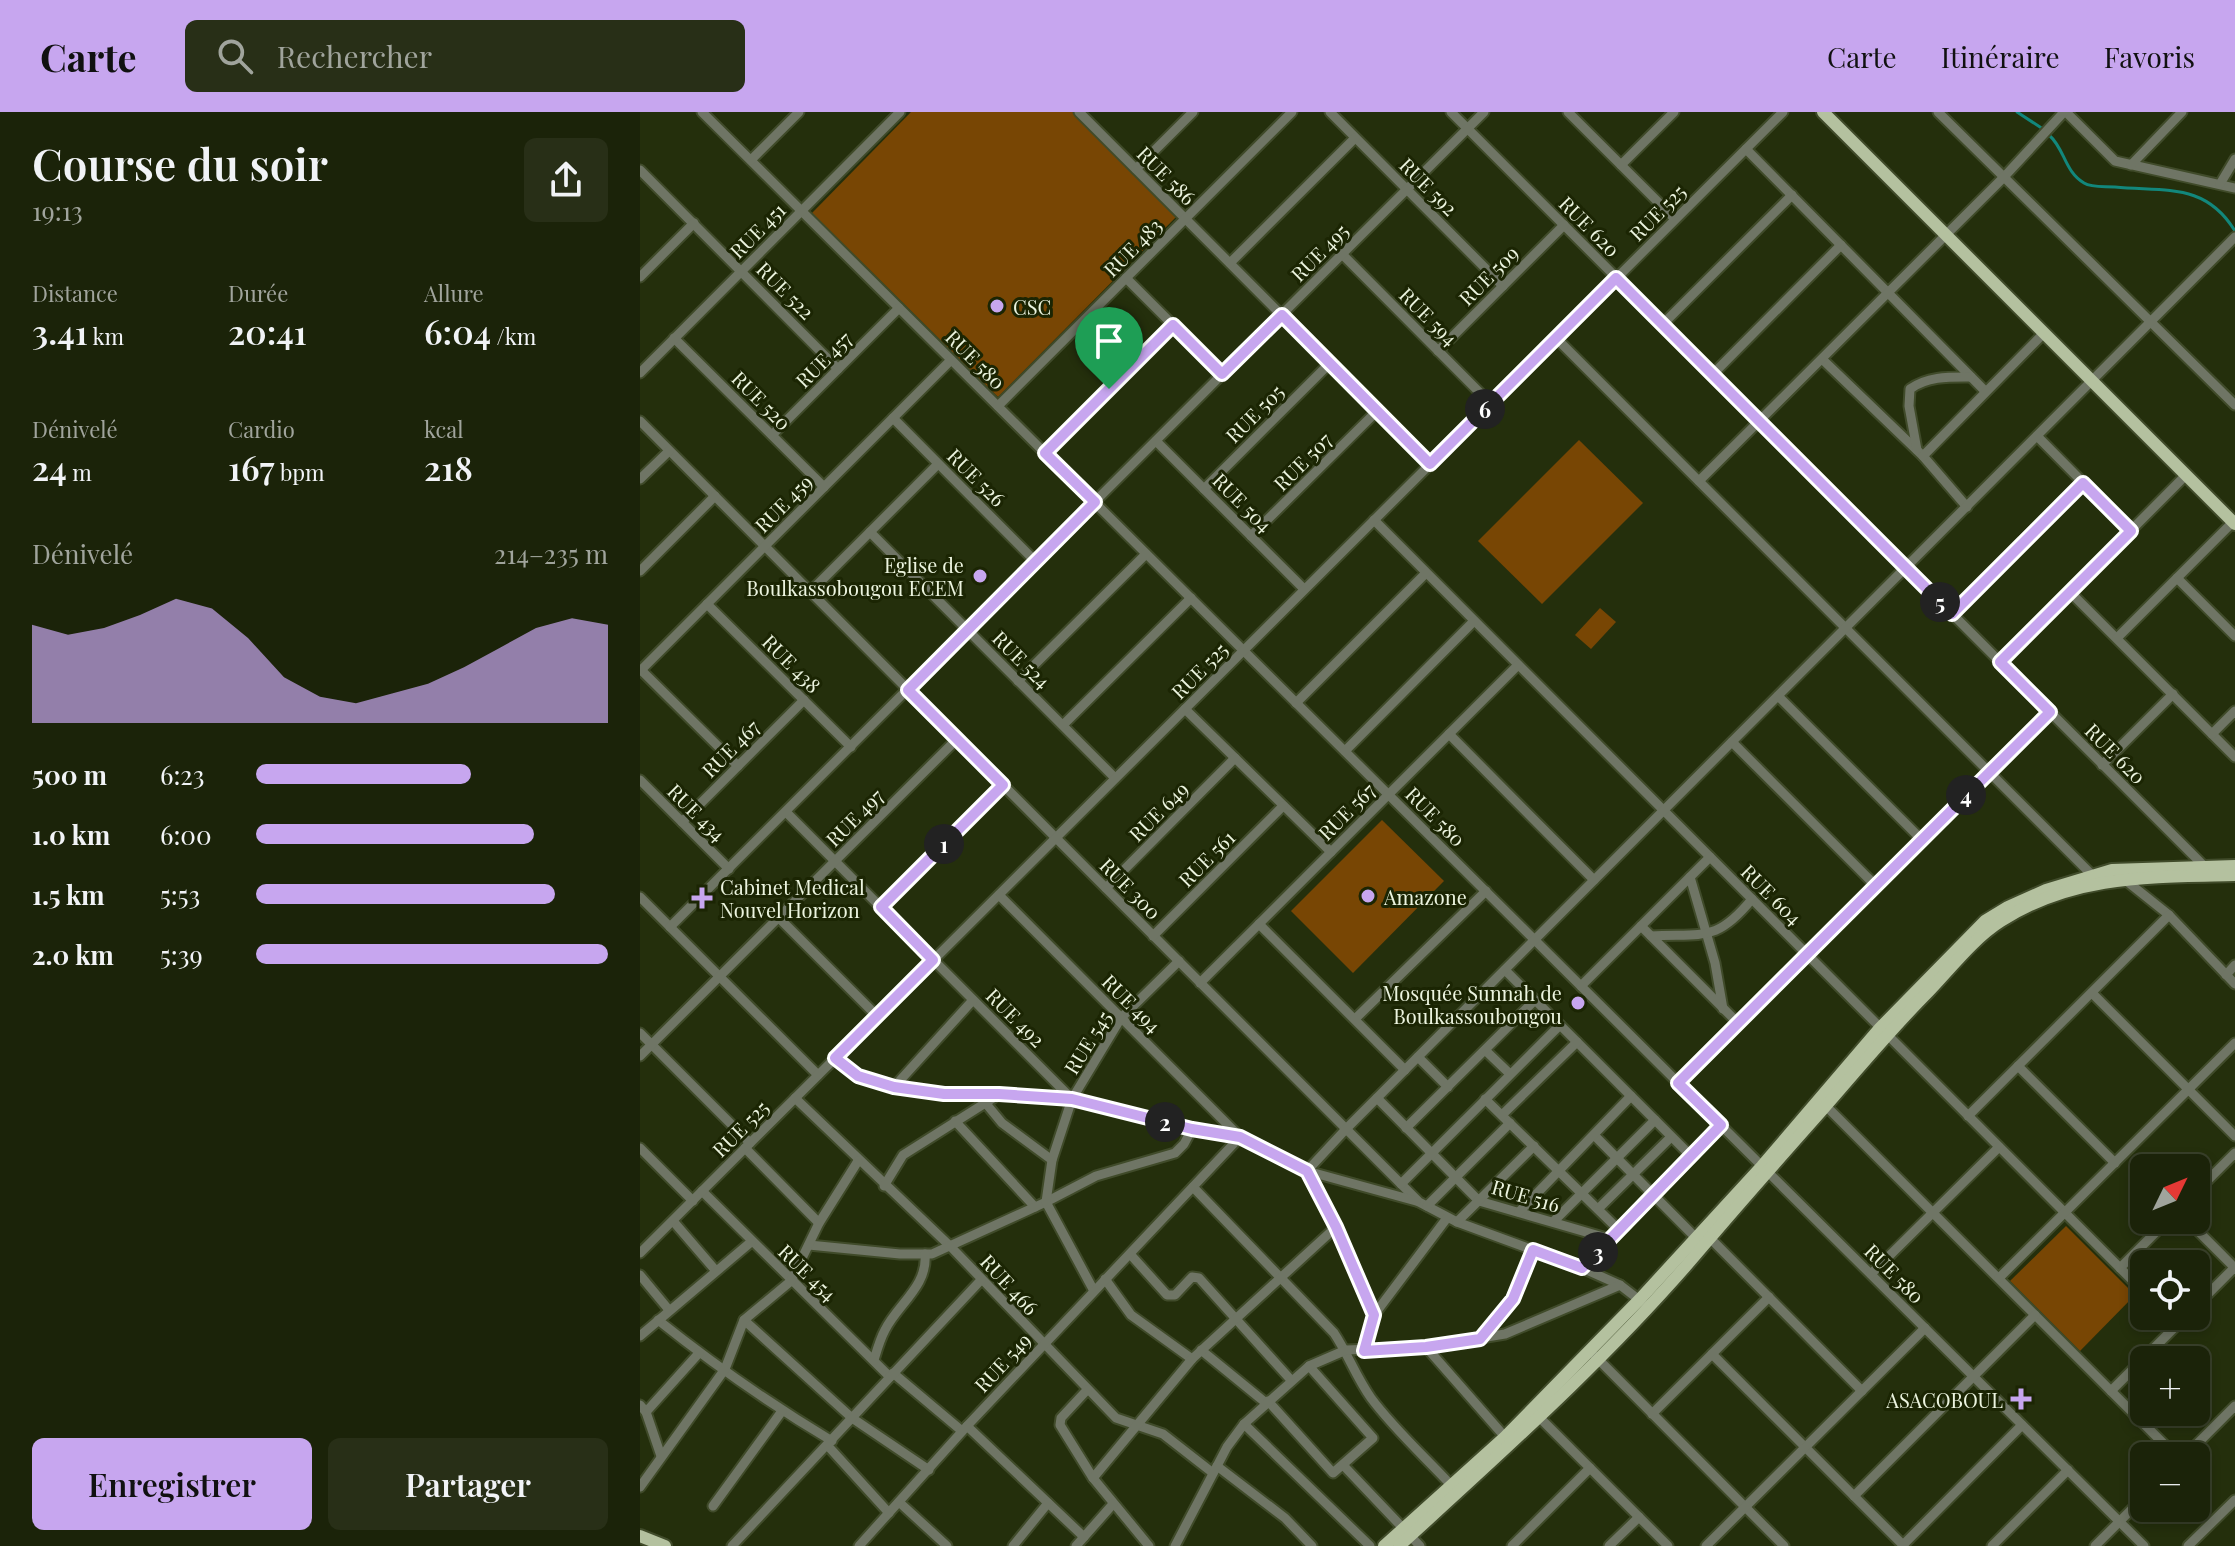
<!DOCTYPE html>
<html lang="fr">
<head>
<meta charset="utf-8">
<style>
	body { margin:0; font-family:"Playfair Display",serif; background:#282f17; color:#f1f3f6; height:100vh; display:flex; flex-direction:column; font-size:30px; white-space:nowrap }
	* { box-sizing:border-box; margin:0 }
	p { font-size:26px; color:#a0a49c }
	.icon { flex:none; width:44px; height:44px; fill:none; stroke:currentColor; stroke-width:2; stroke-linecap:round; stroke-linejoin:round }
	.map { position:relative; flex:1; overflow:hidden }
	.panel { display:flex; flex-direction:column; background:#1b2309; width:640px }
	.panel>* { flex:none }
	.needle { width:52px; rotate:47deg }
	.buttons { position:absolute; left:1490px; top:1042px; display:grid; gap:16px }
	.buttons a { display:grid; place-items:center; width:80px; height:80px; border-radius:12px; background:#1b2309; box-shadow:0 4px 12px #0003,0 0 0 2px #39402a; font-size:40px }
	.pin { position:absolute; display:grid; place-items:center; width:68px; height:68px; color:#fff; margin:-82px -34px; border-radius:50% 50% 50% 0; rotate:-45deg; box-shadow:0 0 8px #0007 }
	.pin .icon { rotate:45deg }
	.km { position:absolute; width:40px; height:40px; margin:-20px; border-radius:50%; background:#222; color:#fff; font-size:22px; line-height:40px; text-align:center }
	.round { display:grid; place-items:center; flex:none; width:84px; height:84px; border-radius:12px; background:#282f17 }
	.head { display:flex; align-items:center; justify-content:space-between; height:136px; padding:0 32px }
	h1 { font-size:44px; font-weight:600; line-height:60px }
	.stats { display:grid; grid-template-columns:repeat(3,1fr); gap:12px; height:136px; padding:8px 32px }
	.stats div { display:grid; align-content:center }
	.stats b { font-size:34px; font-weight:600 }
	.stats small { font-size:22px; font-weight:400 }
	.stats p { font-size:22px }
	.chart { height:224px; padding:16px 32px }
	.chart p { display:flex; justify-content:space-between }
	.chart svg { width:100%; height:144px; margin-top:8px; fill:#c7a6ef; opacity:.7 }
	.button { display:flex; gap:16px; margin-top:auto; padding:16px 32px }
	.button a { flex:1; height:92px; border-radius:12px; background:#c7a6ef; color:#111; font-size:32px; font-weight:600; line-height:92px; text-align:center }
	.button a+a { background:#282f17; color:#f1f3f6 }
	ul { padding:0 32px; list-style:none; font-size:26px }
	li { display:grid; grid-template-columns:128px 96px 1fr; align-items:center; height:60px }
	li i { height:20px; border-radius:10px; background:#c7a6ef }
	header { display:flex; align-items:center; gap:48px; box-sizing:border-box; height:112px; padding:0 40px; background:#c7a6ef; color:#111 }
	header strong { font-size:38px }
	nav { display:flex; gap:44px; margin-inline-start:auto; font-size:28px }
	.search { width:560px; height:72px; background:#282f17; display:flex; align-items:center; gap:20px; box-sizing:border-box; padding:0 28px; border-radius:12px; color:#a0a49c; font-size:30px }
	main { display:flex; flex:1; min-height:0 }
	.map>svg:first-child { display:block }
	.green { fill:#784604 }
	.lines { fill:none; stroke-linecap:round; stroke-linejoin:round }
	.stream { stroke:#12877c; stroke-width:3 }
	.minor-casing { stroke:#404b2a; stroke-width:13 }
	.major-casing { stroke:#404b2a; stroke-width:16 }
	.minor { stroke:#6f7565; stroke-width:9 }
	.major { stroke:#b4c19f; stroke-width:12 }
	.route-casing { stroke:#fff; stroke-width:16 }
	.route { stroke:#c7a6ef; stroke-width:10 }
	.poi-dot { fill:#c7a6ef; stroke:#1b2503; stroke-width:3 }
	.labels { text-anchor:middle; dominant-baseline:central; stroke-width:6; stroke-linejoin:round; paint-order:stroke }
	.street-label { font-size:20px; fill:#ecf4df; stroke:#1b2503 }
	.poi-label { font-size:20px; fill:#ecf4df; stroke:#1b2503; text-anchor:start }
</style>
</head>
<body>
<header>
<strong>Carte</strong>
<div class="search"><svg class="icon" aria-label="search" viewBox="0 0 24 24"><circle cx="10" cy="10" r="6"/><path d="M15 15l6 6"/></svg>Rechercher</div>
<nav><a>Carte</a><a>Itinéraire</a><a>Favoris</a></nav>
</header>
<main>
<section class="panel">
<div class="head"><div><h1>Course du soir</h1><p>19:13</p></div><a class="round"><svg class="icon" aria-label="share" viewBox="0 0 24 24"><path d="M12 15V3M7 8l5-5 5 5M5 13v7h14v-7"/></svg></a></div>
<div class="stats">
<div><p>Distance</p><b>3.41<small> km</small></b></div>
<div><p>Durée</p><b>20:41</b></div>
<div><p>Allure</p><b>6:04<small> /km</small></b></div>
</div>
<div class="stats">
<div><p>Dénivelé</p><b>24<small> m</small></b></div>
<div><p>Cardio</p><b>167<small> bpm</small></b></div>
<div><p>kcal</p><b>218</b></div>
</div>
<div class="chart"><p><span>Dénivelé</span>214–235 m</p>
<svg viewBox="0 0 160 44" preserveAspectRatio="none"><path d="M0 44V14L10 17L20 15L30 11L40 6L50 9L60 18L70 30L80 36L90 38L100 35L110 32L120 27L130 21L140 15L150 12L160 14V44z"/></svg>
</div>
<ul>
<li><b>500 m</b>6:23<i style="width:61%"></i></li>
<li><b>1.0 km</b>6:00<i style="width:79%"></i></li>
<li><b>1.5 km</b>5:53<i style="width:85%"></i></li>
<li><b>2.0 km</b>5:39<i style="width:100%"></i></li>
</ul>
<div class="button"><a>Enregistrer</a><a>Partager</a></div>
</section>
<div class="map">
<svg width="1595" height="1434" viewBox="0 0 1595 1434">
	<rect width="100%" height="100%" fill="#242f0c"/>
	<g class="green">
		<path d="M271,0H434L538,103L358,285L172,101Z"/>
		<path d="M939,328L1003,391L902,492L838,429Z"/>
		<path d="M960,496L976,510L951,537L935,523Z"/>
		<path d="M742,708L804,769L713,861L651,799Z"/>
		<path d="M1426,1114L1495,1183L1440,1239L1370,1169Z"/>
	</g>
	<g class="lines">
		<g class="stream">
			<path d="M1377,0L1403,17"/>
			<path d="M1409,23C1425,37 1424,59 1444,71C1452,76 1465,74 1475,75C1525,80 1565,70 1595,119"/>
		</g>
		<g class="minor-casing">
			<g id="minor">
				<path d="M62,0L1504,1434"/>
				<path d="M439,0L790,352"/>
				<path d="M690,0L863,174"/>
				<path d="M811,0L1566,756"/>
				<path d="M928,0L1035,107"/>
				<path d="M1298,0L1595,293"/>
				<path d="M1426,0L1475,49L1595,76"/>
				<path d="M1106,37L1345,279"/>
				<path d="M111,48L159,0"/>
				<path d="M981,53L1034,0"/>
				<path d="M1491,53L1542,0"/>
				<path d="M496,57L553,0"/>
				<path d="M0,58L198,257"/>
				<path d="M1580,72L1595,47"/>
				<path d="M702,142L851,292"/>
				<path d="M590,151L715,26"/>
				<path d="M0,165L54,111"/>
				<path d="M486,166L582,262"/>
				<path d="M1023,212L1152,83"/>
				<path d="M34,226L184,375"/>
				<path d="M916,226L1452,763"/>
				<path d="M798,239L924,113"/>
				<path d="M1182,247L1283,344L1327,395"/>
				<path d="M0,261L260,0"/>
				<path d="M1073,262L1201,133"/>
				<path d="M358,294L652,0"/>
				<path d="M253,306L396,450"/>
				<path d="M0,309L779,1090L817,1110L942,1156L980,1173L1002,1190"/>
				<path d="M132,323L259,196"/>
				<path d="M1397,324L1491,419"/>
				<path d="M516,329L664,477"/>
				<path d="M1277,338L1269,294L1270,277C1288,264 1310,265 1331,265"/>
				<path d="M405,341L533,213"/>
				<path d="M1283,344L1404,221"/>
				<path d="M0,367L29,339"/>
				<path d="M1059,369L1364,65L1424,0"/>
				<path d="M564,377L690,251"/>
				<path d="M734,408L1504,1180"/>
				<path d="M230,420L475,666"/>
				<path d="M611,424L737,299"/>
				<path d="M0,459L75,384"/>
				<path d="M1537,466L1595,524"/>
				<path d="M170,480L298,352"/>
				<path d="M1430,480L1595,645"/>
				<path d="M67,492L211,635"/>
				<path d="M1312,502L1443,371"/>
				<path d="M1477,526L1595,408"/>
				<path d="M1360,550L1546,363"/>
				<path d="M1,558L98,654"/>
				<path d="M0,559L311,248"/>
				<path d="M378,569L506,442"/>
				<path d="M1138,584L1282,728"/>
				<path d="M656,591L786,461"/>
				<path d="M545,597L691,740"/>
				<path d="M423,613L551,486"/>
				<path d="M809,622L954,768"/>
				<path d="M1572,622L1595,599"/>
				<path d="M1092,630L1236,774"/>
				<path d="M705,639L834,509"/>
				<path d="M1462,653L1533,582"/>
				<path d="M0,668L89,757"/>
				<path d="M146,700L432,987"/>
				<path d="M42,710L164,588"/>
				<path d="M1050,765L1075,851L1083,897"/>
				<path d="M1484,767L1529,803L1595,872"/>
				<path d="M466,776L595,646"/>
				<path d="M0,785L178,963"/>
				<path d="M241,795L363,673"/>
				<path d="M139,806L237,904"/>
				<path d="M619,812L765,958"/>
				<path d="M1001,814L1098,911"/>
				<path d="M30,815L844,0"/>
				<path d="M513,824L643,694"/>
				<path d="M1011,824C1063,821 1076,831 1112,787"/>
				<path d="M865,858L1051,1044"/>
				<path d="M1586,863L1595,853"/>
				<path d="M560,871L878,553"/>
				<path d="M941,874L1070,745"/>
				<path d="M1452,881L1595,1024"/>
				<path d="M715,907L846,779"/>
				<path d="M0,921L110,1031"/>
				<path d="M845,938L870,962"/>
				<path d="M0,944L317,627"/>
				<path d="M778,945L808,975"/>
				<path d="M195,946L218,964L254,975L304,982H359L432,987L552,1017L600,1025L667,1059L776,1089"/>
				<path d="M1378,954L1475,1051"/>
				<path d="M1038,971L1410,600"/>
				<path d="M254,975L333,888"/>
				<path d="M155,986L311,1135L476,1306L523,1322L573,1361"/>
				<path d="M737,986L839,1089L970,1127"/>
				<path d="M845,987L979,1118"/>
				<path d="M343,988L362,1011L412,1048"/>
				<path d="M1184,992L1536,1344"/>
				<path d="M862,1003L937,930"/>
				<path d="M1328,1004L1529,803"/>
				<path d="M315,1009L395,1095"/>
				<path d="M766,1016L895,888"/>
				<path d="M955,1024L1059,1129"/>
				<path d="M0,1036L53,1089"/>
				<path d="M105,1036L179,1111"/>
				<path d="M761,1072L920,913"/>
				<path d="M244,1074L263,1043L358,983"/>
				<path d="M553,1075L694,1221C708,1242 716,1265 731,1286C754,1317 785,1345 811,1373"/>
				<path d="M62,1079L250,1265"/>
				<path d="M1556,1080L1595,1041"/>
				<path d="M787,1094L870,1011"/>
				<path d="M958,1097L1031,1025"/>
				<path d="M879,1100L991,984"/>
				<path d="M1547,1108L1595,1156"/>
				<path d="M33,1109L76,1159"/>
				<path d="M914,1109L1015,1008"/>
				<path d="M817,1110L894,1034"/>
				<path d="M1068,1124L1222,1279"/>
				<path d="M169,1133L260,1142H292L406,1090L456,1064L535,1041L544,1032L552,1017"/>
				<path d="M0,1141L1143,0"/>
				<path d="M490,1142L527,1183H535L552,1165L559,1166L651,1268"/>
				<path d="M942,1156L1081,1013"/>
				<path d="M1480,1156L1528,1108"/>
				<path d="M1231,1162L1359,1035"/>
				<path d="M0,1163L29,1198"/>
				<path d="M1359,1166L1595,931"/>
				<path d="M465,1167L491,1203L552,1247"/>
				<path d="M454,1179L406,1090L412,1048L432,987L481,906L539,849"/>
				<path d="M1556,1194L1595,1155"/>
				<path d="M734,1203L807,1106"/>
				<path d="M1528,1204L1537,1213"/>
				<path d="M18,1208C73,1252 132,1293 192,1329"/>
				<path d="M104,1208L212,1306L289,1358"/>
				<path d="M0,1224L111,1130"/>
				<path d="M840,1227L873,1187L893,1138"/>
				<path d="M786,1235L865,1325"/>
				<path d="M561,1238L626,1291"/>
				<path d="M724,1239L734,1203L696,1115L667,1059L706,1017L1595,125"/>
				<path d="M1072,1242L1264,1434"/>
				<path d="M955,1244L1144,1434"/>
				<path d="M234,1248C237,1238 240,1227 245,1218C258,1192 288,1174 285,1142"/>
				<path d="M253,1261L322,1319"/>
				<path d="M447,1278L421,1306L420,1313L453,1366L509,1434"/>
				<path d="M1471,1279L1546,1204"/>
				<path d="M628,1289L693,1361L733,1326L669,1254"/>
				<path d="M0,1293L6,1300L21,1344"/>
				<path d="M6,1300L59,1241"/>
				<path d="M1012,1302L1129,1185"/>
				<path d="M897,1303L1028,1434"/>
				<path d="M604,1312L730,1434"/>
				<path d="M327,1314L444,1425"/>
				<path d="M188,1334L249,1401"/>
				<path d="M1545,1344L1595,1294"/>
				<path d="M703,1353L780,1434"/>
				<path d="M577,1354L645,1406L672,1434"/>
				<path d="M453,1366L552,1247L696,1115"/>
				<path d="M0,1375L85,1257L104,1208L151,1169L179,1111L218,1049"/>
				<path d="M1214,1384L1395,1203"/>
				<path d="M259,1390L307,1434"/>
				<path d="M73,1394L142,1299"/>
				<path d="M1263,1433L1382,1313"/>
				<path d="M92,1434L341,1168"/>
				<path d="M219,1434L327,1314L600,1025L359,783"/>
				<path d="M373,1434L408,1391"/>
				<path d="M436,1434L473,1392"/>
				<path d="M535,1434L587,1335L604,1312L669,1254L706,1238L786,1235L865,1222L980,1173"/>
				<path d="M872,1434L950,1356"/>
				<path d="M969,1434L999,1405"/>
				<path d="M1066,1434L1285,1216"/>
				<path d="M1352,1434L1428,1358"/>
				<path d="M1455,1434L1504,1385"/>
				<path d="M1548,1434L1595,1388"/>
			</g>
		</g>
		<g class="major-casing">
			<g id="major">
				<path d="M1183,0L1595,412"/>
				<path d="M0,1424L25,1434"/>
				<path d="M744,1434L865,1325L1000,1187L1122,1054L1240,916L1345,809L1368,795L1406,778L1472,758L1595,754"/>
				<path d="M759,1434C864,1338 972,1242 1064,1133C1103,1087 1143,1042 1183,997C1218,957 1251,917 1288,880C1311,856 1334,826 1361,809C1434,762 1513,765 1595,763"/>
			</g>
		</g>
		<use href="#minor" class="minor"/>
		<use href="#major" class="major"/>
	</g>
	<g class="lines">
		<g class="route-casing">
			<path id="route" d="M976,166L1312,502L1443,371L1491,419L1360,550L1410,600L1038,971L1081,1013L942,1156L893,1138L873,1187L840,1227L786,1235L724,1239L734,1203L696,1115L667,1059L600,1025L552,1017L432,987L359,982H304L254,975L218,964L195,946L293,848L241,795L363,673L268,578L455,390L405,341L533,213L582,262L642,203L790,352Z"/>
		</g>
		<use href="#route" class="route"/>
	</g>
	<g class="poi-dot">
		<circle cx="357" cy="194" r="8"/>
		<circle cx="340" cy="464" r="8"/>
		<circle cx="728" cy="784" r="8"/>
		<path d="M58 774h8v8h8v8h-8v8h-8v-8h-8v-8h8z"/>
		<circle cx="938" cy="891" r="8"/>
		<path d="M1377 1275h8v8h8v8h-8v8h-8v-8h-8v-8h8z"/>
	</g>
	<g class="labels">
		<g class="street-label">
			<text transform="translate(527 63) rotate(45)">RUE 586</text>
			<text transform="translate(789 74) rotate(45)">RUE 592</text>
			<text transform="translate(1017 100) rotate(-45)">RUE 525</text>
			<text transform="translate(950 114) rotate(45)">RUE 620</text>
			<text transform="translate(117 118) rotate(-45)">RUE 451</text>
			<text transform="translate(492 135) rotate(-45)">RUE 483</text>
			<text transform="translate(679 140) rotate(-45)">RUE 495</text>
			<text transform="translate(848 163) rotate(-45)">RUE 509</text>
			<text transform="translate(146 178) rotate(45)">RUE 522</text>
			<text transform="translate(789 204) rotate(45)">RUE 594</text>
			<text transform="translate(183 247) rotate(-45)">RUE 457</text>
			<text transform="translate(336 247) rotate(45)">RUE 580</text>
			<text transform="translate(122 288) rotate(45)">RUE 520</text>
			<text transform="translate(614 301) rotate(-45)">RUE 505</text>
			<text transform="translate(662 349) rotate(-45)">RUE 507</text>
			<text transform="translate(337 365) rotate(45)">RUE 526</text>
			<text transform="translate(603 390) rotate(45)">RUE 504</text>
			<text transform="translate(143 391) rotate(-45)">RUE 459</text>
			<text transform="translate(382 547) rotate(45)">RUE 524</text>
			<text transform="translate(152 551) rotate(45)">RUE 438</text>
			<text transform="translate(559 558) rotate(-45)">RUE 525</text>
			<text transform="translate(90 636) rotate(-45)">RUE 467</text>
			<text transform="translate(1476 641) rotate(45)">RUE 620</text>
			<text transform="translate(518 699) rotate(-45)">RUE 649</text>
			<text transform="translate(706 699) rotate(-45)">RUE 567</text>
			<text transform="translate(57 700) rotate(45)">RUE 434</text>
			<text transform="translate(796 704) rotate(45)">RUE 580</text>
			<text transform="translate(214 705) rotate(-45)">RUE 497</text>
			<text transform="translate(566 746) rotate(-45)">RUE 561</text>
			<text transform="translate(491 776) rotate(45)">RUE 300</text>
			<text transform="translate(1132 782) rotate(45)">RUE 604</text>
			<text transform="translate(492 891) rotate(45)">RUE 494</text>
			<text transform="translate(376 905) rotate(45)">RUE 492</text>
			<text transform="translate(447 930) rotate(-58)">RUE 545</text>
			<text transform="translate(100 1016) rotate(-45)">RUE 525</text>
			<text transform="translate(886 1083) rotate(16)">RUE 516</text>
			<text transform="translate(168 1160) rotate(44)">RUE 454</text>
			<text transform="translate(1255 1161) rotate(45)">RUE 580</text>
			<text transform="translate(370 1172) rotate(47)">RUE 466</text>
			<text transform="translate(362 1250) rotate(-47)">RUE 549</text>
		</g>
		<g class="poi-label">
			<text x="373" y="194">CSC</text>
			<text x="324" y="452" text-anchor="end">Eglise de<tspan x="324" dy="23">Boulkassobougou ECEM</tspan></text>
			<text x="80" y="774">Cabinet Medical<tspan x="80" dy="23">Nouvel Horizon</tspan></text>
			<text x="744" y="784">Amazone</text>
			<text x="922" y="880" text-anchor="end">Mosquée Sunnah de<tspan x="922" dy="23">Boulkassoubougou</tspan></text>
			<text x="1363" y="1287" text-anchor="end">ASACOBOUL</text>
		</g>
	</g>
</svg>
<div class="buttons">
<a><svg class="needle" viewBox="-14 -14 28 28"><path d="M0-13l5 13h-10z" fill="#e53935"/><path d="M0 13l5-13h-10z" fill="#a0a49c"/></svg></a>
<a><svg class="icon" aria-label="locate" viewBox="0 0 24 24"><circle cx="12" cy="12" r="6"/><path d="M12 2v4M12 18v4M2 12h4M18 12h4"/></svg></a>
<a>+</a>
<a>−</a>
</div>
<div class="pin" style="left:469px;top:277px;background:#1e9e55"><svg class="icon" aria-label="arrive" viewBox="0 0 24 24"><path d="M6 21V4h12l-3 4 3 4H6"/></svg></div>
<b class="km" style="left:304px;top:732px">1</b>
<b class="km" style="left:525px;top:1010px">2</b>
<b class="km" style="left:958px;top:1140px">3</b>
<b class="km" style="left:1326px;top:683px">4</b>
<b class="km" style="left:1300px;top:490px">5</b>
<b class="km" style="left:845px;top:297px">6</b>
</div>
</main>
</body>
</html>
